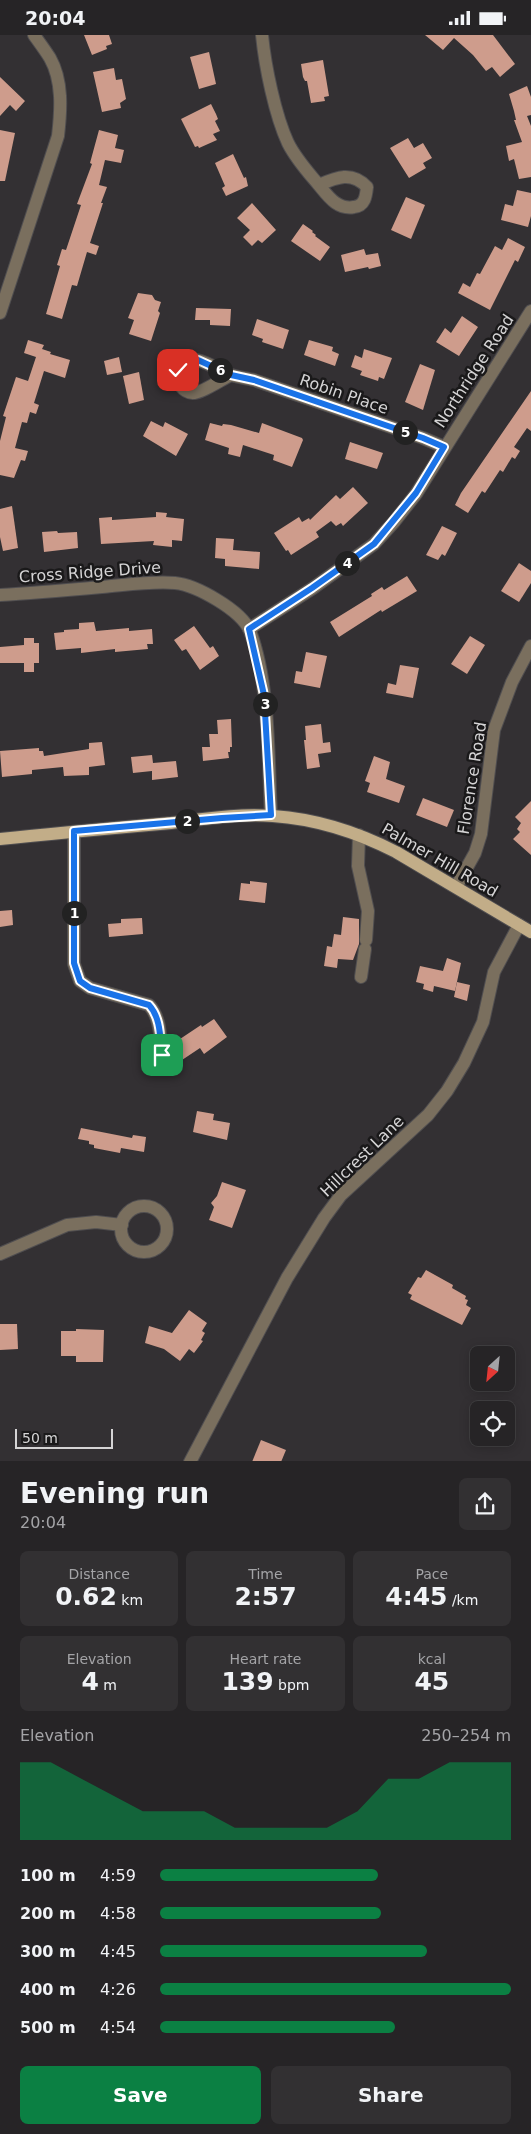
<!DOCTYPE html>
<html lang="en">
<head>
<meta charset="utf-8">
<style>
	body { margin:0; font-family:"DejaVu Sans",sans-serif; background:#323032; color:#f1f3f6; height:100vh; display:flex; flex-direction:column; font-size:19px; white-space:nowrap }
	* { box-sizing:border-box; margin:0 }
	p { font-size:16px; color:#a4a4a7 }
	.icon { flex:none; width:28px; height:28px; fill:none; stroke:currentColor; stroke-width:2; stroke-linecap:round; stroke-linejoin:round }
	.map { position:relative; height:1426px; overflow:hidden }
	.drawer { display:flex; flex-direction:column; background:#262426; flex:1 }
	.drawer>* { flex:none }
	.needle { width:32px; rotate:207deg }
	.buttons { position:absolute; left:470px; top:1311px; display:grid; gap:10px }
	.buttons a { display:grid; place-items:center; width:45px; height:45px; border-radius:8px; background:#262426; box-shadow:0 2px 12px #0003,0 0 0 1px #424143; font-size:25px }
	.scale { position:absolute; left:15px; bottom:12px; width:98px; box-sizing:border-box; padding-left:5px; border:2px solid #d5d4d5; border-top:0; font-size:14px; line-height:18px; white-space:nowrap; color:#d5d4d5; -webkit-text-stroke:4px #1a191a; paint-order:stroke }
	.pin { position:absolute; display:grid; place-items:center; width:42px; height:42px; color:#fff; margin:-21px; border-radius:10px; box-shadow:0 2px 8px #0006 }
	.km { position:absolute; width:25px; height:25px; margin:-12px; border-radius:50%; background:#222; color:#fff; font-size:14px; line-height:25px; text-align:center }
	.round { display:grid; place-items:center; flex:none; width:52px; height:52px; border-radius:8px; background:#323032 }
	.headline { display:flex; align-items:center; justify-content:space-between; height:85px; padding:0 20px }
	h1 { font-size:28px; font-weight:700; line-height:38px }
	.metrics { display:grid; grid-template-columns:repeat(3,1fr); gap:8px; height:85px; padding:5px 20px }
	.metrics div { display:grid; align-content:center; border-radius:8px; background:#323032; text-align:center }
	.metrics b { font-size:25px; font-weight:700 }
	.metrics small { font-size:14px; font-weight:400 }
	.metrics p { font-size:14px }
	.chart { height:140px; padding:10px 20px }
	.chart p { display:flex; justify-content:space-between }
	.chart svg { width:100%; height:90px; margin-top:5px; fill:#0b8043; opacity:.7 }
	.primary-button { display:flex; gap:10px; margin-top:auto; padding:10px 20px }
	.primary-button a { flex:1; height:58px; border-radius:8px; background:#0b8043; color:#fff; font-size:20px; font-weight:700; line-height:58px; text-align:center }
	.primary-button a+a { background:#323032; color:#f1f3f6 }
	ul { padding:0 20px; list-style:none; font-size:16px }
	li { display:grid; grid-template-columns:80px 60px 1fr; align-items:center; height:38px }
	li i { height:12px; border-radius:6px; background:#0b8043 }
	.status { display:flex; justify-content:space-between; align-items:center; height:35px; padding:0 25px; background:#262426; direction:ltr }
	.status svg { height:14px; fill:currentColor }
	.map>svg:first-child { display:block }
	.building { fill:#ce9c8c }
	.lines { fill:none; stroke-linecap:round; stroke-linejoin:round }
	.minor-casing { stroke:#504e50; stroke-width:14 }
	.major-casing { stroke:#504e50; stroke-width:14 }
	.minor { stroke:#7a6f5e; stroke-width:12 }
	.major { stroke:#c2ad88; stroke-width:12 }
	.route-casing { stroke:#fff; stroke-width:10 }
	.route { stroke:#1a73e8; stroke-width:6 }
	.labels { text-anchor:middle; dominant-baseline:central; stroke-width:5; stroke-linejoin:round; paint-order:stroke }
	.street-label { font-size:16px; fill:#d5d4d5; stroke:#1a191a }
</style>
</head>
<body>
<div class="status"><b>20:04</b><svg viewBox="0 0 49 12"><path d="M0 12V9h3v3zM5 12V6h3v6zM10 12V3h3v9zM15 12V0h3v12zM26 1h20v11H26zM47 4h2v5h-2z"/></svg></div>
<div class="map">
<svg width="531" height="1427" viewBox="0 0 531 1427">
	<rect width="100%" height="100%" fill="#333033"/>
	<g class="building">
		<path d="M84,0H109L112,9L106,11L107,14L92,20Z"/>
		<path d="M425,0H493L515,29L500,42L492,32L486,36L473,20L454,3L443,15Z"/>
		<path d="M209,17L216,49L199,54L190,22Z"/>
		<path d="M323,25L329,61L324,62L325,66L311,68L307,46H305L303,42L301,29Z"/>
		<path d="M114,33L116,45L122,44L126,64L120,68L121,73L102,77L93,37Z"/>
		<path d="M0,42L25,66L16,76L10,70L0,81Z"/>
		<path d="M527,51L531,62V80L527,81L531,91V142L519,144L514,124L509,126L506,111L522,107L514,85H516L514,76L509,59Z"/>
		<path d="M211,69L216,79L218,84L215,86L220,96L213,99L217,105L199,113L198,111L195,112L181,84Z"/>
		<path d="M0,95L15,98L5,146H0Z"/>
		<path d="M99,95L118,100L115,113L124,115L121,128L105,125L99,150L107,152L101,168H103L90,208L99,211L96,220L87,217L77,251L72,250L62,284L46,279L60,231L57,230L62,214L66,215L81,170L77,169L92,129L90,128Z"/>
		<path d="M408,103L414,113L423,108L432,123L423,128L426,133L409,143L390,113Z"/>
		<path d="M233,119L244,143L246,142L248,151L226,161L222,153L225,151L215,128Z"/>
		<path d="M517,155L531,158V181L528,192L501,185L505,169L513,171Z"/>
		<path d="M406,162L425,170L411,204L391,195Z"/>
		<path d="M252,168L276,195L262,208L258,205L252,211L243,202L250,195L237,183Z"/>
		<path d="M303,189L313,196L312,197L316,200L315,201L330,212L320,226L291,206Z"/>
		<path d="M508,203L525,212L518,227L515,225L490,275L458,258L463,248L470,252L477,238L480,239L495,211L502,215Z"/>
		<path d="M364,214L366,220L378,218L381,231L369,234L368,232L345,237L341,220Z"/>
		<path d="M138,258L152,260L155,265L161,267L158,276L160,278L151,306L129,299L134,285L128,283Z"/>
		<path d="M196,273L231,274L230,291L210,290V285H195Z"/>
		<path d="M462,281L478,292L459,321L436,307L445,293L451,298Z"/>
		<path d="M257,284L289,295L283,314L262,307L263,304L252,300Z"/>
		<path d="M28,305L44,310L42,314L51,317L50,319L70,325L65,343L44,336L34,368L39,370L36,379L30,377L27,388L22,387L15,413L28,416L25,426L21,425L14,443L0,440V406L6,382L3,381L16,342L28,346L36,322L24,318Z"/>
		<path d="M309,305L333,312L332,316L339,319L335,331L304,320Z"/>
		<path d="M364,314L392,323L384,344L379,342L378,346L360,340L362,336L351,332L355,320L362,323Z"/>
		<path d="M119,322L122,337L107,340L104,326Z"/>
		<path d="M420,329L435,335L423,375L405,367Z"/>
		<path d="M139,337L144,365L129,369L123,341Z"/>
		<path d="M531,356V396L527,393L514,412L520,416L515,424L512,422L503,437L500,435L485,458L482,456L468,478L455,470L461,458Z"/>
		<path d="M151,386L163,392L165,387L188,399L176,421L143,401Z"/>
		<path d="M210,388L222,391L223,389L231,390L259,398L262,388L302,403L303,405L292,432L273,425L274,420L243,410L240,422L228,419L229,413L205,405Z"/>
		<path d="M350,407L383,418L377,434L345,424Z"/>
		<path d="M353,452L368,468L343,491L341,488L336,491L331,486L316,497L319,502L291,520L288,515L286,516L274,498L299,482L302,487L309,483L310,485L336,460L340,464Z"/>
		<path d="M12,471L18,513L3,516L0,502V474Z"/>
		<path d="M156,477L167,478L166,482L184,484L182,506L172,505V512L153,510L154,506L101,509L99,483L112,482V485L156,482Z"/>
		<path d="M442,491L457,498L445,521L442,519L438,525L426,520Z"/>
		<path d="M57,496L58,498L77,497L78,513L44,517L42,497Z"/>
		<path d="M216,503L234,504L233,515L260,517L259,534L225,531V524L215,523Z"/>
		<path d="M519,528L531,536V548L519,567L501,556Z"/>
		<path d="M407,541L417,556L382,577L381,575L339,602L330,587L372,561L371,559L382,552L384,555Z"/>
		<path d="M94,587L96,596L129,593V596L152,594L153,609H147L148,614L115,617V614L81,618V613L56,615L54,598L64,597V595L79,594V588Z"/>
		<path d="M194,591L210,613L213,611L219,621L200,635L186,614L182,616L174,605Z"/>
		<path d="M470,601L485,610L467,639L451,629Z"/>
		<path d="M24,603H34V608H39V628H34V637H24V628H0V612L24,610Z"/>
		<path d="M306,617L327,621L320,653L294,648L296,636L302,637Z"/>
		<path d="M400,630L419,633L413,663L386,658L388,648L396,650Z"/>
		<path d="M231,684L232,712H230V717H228L229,723L203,726L202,712H210L209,699H218L217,685Z"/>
		<path d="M321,689L323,708L330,707L331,717L318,719L320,732L307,734L304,705H306L305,691Z"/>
		<path d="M102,707L105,730L89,732V740L64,741L63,732L32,735V739L2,742L0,716L39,713V716H43L44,721L89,714V708Z"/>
		<path d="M152,720L153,728L176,726L178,742L152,745V736L133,738L131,722Z"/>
		<path d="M374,721L390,727L386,744L405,751L399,768L367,757L370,748L365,746Z"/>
		<path d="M423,763L454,775L447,792L416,780Z"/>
		<path d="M531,766V820L513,804L520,797L517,794L521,788L515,782Z"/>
		<path d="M250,846L267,848L265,868L239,865L241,848L250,849Z"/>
		<path d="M12,875L13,890L0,892V876Z"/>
		<path d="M343,882L359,884V909L353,925L338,924L337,933L324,931L327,911L332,912L334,899L341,900Z"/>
		<path d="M142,883L143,899L109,902L108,889L121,888V884Z"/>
		<path d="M447,923L461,928L455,956L434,951L433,957L423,954L424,949L416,947L420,931L443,936Z"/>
		<path d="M457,947L470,950L467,966L454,962Z"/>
		<path d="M214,984L227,1002L204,1019L200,1013L182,1025L171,1010L201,990L202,992Z"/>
		<path d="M197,1076L214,1079L213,1085L230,1088L227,1105L193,1097Z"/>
		<path d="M81,1093L132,1103L133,1100L146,1102L144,1117L121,1113L120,1118L94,1113V1110L89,1109V1106L78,1104Z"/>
		<path d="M222,1147L246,1155L232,1193L209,1185L214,1172L211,1168L217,1161Z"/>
		<path d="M426,1235L453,1250L452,1253L466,1261L465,1264L468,1265L466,1270L471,1273L462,1290L410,1264L412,1260L408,1258L418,1242L421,1243Z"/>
		<path d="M189,1275L207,1288L202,1296L205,1298L201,1305L203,1306L194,1318L189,1314L180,1326L164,1314L145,1308L149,1291L172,1298Z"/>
		<path d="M0,1289H17L18,1314L0,1315Z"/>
		<path d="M76,1294L104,1295L103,1327H76V1321H61V1296H76Z"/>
		<path d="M261,1405L286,1415L281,1427H252Z"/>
	</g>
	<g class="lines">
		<g class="minor-casing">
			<g id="minor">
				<path d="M262,0C265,31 275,80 288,108C296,124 307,136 318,149C328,161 337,175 354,172C365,171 366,161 367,152C352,136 337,142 319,150"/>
				<path d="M0,278L58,101C61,75 63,46 50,23C45,15 39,7 34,0"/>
				<path d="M231,340C222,344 202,358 193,358C171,356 174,321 196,325C207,327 218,334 228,339C236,342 246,343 254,345L423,403L444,412"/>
				<path d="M0,560C34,558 68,555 102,552C126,550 151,546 175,548C196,550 241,575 250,596C270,649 268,723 271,780"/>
				<path d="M249,594L313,553L374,509L394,487L416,459L531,276"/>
				<path d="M74,797V929L80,946L90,953L149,970C161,983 160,1003 162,1020"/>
				<path d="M359,800L358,831L368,876L366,905"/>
				<path d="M456,852L475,818L481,799L494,695L512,647L531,611"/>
				<path d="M361,942L365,914"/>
				<circle cx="144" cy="1194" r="23"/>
				<path d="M0,1219L67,1190L96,1187L122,1190"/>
				<path d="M190,1427L287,1243L324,1183L341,1160L428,1080L447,1056L464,1028L483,987L494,937L519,890"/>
			</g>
		</g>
		<g class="major-casing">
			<path id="major" d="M0,804C57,798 114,793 171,788C204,784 239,778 273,781C317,784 357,797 396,817L531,897"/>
		</g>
		<use href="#minor" class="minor"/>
		<use href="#major" class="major"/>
	</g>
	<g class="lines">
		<g class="route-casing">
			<path id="route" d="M162,1020C160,1003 161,983 149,970L90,953L80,946L74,928V796L222,783L271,780L264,660L249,594L312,553L374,509L416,458L444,412L423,403L254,345L231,340L198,325H190L183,328L178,335"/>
		</g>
		<use href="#route" class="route"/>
	</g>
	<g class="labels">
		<g class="street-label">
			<text transform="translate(474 336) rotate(-57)">Northridge Road</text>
			<text transform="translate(344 359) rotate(19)">Robin Place</text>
			<text transform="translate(90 537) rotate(-4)">Cross Ridge Drive</text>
			<text transform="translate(472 743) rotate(-81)">Florence Road</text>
			<text transform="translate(440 825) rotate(30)">Palmer Hill Road</text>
			<text transform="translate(362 1121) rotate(-44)">Hillcrest Lane</text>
		</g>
	</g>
</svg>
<div class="buttons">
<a><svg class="needle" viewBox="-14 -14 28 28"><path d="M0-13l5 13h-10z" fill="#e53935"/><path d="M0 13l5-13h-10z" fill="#a4a4a7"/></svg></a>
<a><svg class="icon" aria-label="locate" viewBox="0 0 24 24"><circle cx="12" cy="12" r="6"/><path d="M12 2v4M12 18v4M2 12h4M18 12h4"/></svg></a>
</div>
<div class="scale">50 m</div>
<div class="pin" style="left:162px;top:1020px;background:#1e9e55"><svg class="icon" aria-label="arrive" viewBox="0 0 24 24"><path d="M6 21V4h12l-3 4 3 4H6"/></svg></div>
<div class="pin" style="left:178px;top:335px;background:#d93025"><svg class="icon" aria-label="check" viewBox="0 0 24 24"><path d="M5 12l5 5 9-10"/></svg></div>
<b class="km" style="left:74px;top:878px">1</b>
<b class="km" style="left:187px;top:786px">2</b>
<b class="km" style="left:265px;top:669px">3</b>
<b class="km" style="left:347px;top:528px">4</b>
<b class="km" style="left:405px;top:397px">5</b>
<b class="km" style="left:220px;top:335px">6</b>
</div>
<section class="drawer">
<div class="headline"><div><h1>Evening run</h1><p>20:04</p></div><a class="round"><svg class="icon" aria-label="share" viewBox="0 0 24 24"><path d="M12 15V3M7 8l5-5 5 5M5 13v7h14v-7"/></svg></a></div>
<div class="metrics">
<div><p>Distance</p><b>0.62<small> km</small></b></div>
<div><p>Time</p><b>2:57</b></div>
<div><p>Pace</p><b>4:45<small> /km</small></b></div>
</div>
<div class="metrics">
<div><p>Elevation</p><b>4<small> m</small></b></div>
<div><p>Heart rate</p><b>139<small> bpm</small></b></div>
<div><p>kcal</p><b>45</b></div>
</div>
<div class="chart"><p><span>Elevation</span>250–254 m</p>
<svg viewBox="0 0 160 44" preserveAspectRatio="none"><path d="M0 44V6L10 6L20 14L30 22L40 30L50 30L60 30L70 38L80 38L90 38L100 38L110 30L120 14L130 14L140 6L150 6L160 6V44z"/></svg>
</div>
<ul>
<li><b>100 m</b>4:59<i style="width:62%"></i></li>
<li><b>200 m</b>4:58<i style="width:63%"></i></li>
<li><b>300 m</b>4:45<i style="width:76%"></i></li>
<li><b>400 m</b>4:26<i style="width:100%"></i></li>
<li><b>500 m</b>4:54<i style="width:67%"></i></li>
</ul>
<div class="primary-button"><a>Save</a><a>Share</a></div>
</section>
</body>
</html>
